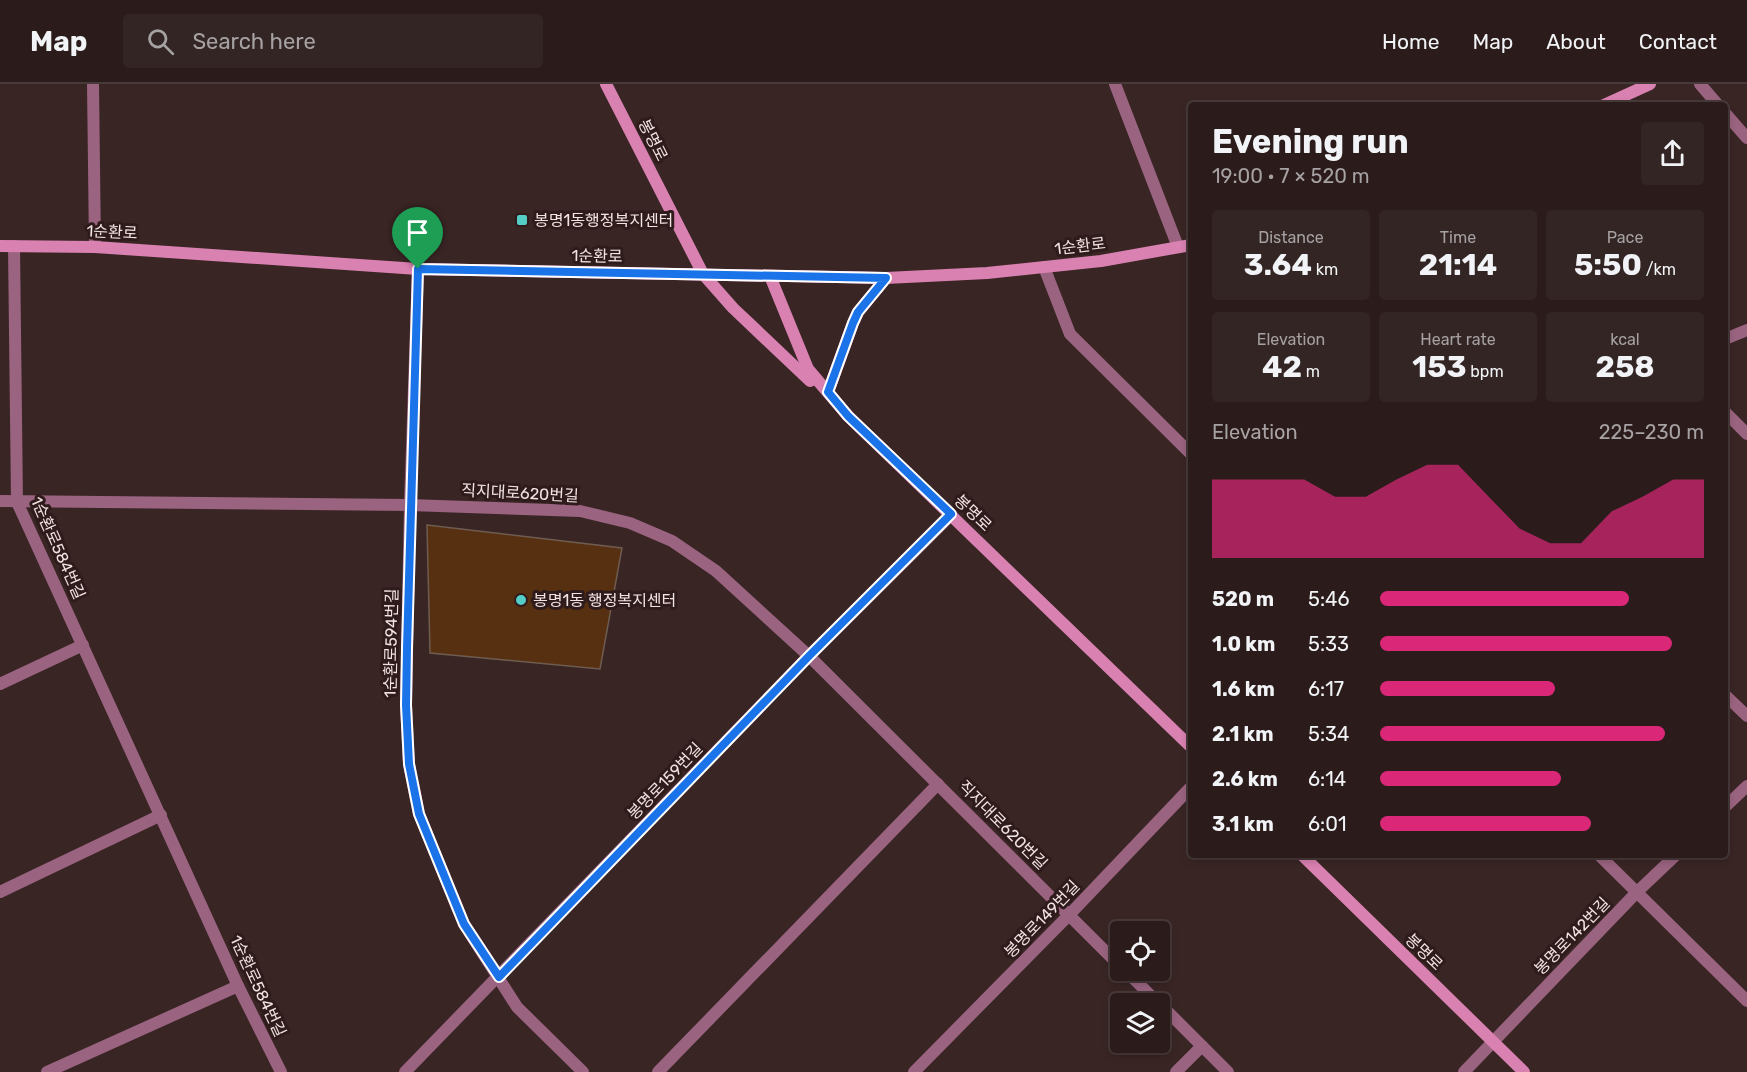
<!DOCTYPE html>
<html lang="en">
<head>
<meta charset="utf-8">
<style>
	body { margin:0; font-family:Rubik,"Noto Sans KR",sans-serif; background:#332524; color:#f1f3f6; height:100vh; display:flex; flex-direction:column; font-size:22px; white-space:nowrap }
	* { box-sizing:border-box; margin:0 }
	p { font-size:20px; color:#a6a1a3 }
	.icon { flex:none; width:33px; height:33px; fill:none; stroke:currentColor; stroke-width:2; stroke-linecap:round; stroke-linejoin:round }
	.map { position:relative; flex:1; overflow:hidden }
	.panel { position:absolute; left:1188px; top:18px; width:540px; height:756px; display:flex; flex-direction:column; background:#2b1c1b; border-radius:6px; box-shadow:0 3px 9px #0003,0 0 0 2px #473a3a }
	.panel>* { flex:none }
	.controls { position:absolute; left:1110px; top:837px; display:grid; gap:12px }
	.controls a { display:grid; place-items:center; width:60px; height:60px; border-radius:6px; background:#2b1c1b; box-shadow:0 3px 9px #0003,0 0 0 2px #473a3a; font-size:30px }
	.pin { position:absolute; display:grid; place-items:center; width:51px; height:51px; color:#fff; margin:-62px -26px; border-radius:50% 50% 50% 0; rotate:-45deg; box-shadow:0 0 6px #0007 }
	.pin .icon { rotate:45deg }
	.round { display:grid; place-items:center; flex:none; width:63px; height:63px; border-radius:6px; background:#332524 }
	.headline { display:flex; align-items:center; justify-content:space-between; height:102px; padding:0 24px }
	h1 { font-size:33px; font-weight:700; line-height:45px }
	.metrics { display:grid; grid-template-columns:repeat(3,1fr); gap:9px; height:102px; padding:6px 24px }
	.metrics div { display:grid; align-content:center; border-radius:6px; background:#332524; text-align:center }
	.metrics b { font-size:30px; font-weight:700 }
	.metrics small { font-size:16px; font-weight:400 }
	.metrics p { font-size:16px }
	.chart { height:168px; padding:12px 24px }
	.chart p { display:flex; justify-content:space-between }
	.chart svg { width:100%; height:108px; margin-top:6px; fill:#db2777; opacity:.7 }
	ul { padding:0 24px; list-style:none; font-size:20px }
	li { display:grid; grid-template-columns:96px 72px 1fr; align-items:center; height:45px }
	li i { height:15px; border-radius:8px; background:#db2777 }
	header { display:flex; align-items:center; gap:36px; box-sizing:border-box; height:84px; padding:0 30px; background:#2b1c1b; border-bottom:2px solid #473a3a }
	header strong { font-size:28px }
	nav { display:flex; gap:33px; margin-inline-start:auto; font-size:21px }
	.search { width:420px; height:54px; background:#332524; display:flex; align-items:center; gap:15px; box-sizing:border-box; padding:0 21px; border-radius:6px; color:#a6a1a3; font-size:22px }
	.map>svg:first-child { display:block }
	.building { fill:#573011; stroke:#6f5c50; stroke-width:1.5 }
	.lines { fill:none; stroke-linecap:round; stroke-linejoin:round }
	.street { stroke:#9a6380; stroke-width:12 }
	.secondary { stroke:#d981b1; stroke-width:12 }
	.route-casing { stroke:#fff; stroke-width:12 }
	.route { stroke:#1a73e8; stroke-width:8 }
	.poi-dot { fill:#54cdc7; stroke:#2f1b1b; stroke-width:2 }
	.labels { text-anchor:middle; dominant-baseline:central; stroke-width:6; stroke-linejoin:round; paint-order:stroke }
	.street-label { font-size:16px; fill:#f1e3e2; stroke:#2f1b1b }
	.poi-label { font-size:16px; fill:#f1e3e2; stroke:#2f1b1b; text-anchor:start }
</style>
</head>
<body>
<header>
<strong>Map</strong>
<div class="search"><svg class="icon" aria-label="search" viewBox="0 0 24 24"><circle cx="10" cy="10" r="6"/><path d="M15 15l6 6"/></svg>Search here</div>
<nav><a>Home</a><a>Map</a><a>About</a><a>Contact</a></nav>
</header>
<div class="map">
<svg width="1747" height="988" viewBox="0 0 1747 988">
	<rect width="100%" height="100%" fill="#392524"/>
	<path class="building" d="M427,441L622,464L600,585L430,569Z"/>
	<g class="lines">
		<g class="street">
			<path d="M93,0L95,163"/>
			<path d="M1115,0L1178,163"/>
			<path d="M1700,0L1718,21"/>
			<path d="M1725,29L1747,54"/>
			<path d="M14,162L17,418L238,902L281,988"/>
			<path d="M1044,183L1070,250L1191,370"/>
			<path d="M418,185L410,421L406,621L409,680L419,730L464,840L517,923L583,988"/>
			<path d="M1725,255L1747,246"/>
			<path d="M1725,328L1747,350"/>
			<path d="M0,417L410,421L580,427L630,439L672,457L716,487L809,572L1120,882"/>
			<path d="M0,600L83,561"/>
			<path d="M1725,611L1747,632"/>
			<path d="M1725,723L1747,702"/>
			<path d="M1599,771L1747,917"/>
			<path d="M0,808L161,731"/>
			<path d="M1125,886L1159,920"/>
			<path d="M1160,920L1228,988"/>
			<path d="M47,988L238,902"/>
			<path d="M405,988L809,572L951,431"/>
			<path d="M658,988L938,700"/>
			<path d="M914,988L1069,831L1191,703"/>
			<path d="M1176,988L1202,962"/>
			<path d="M1464,988L1637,808L1676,771"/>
		</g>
		<g class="secondary">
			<path d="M606,0L703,190L733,224L810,297"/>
			<path d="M1604,21L1650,0"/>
			<path d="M0,162L95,163L418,185L886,194L987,189L1101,177L1191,161"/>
			<path d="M770,192L808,285L848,332L1191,663"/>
			<path d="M828,308L853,239L858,228L886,194"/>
			<path d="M1302,771L1524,988"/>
		</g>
	</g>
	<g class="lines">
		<g class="route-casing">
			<path id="route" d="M418,185L886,194L858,228L853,239L828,308L848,332L951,430L809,572L499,893L464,840L419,730L409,680L406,621L407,564Z"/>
		</g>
		<use href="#route" class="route"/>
	</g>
	<g class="poi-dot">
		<rect x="516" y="130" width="12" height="12" rx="3"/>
		<circle cx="521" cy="516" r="6"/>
	</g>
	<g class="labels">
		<g class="street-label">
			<text transform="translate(653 56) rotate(63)">봉명로</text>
			<text transform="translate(112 148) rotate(3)">1순환로</text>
			<text transform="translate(1080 162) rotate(-7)">1순환로</text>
			<text transform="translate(597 172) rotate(1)">1순환로</text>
			<text transform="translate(520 409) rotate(3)">직지대로620번길</text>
			<text transform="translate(973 429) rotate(44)">봉명로</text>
			<text transform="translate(58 464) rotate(66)">1순환로584번길</text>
			<text transform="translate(391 559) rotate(-89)">1순환로594번길</text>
			<text transform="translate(665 697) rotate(-46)">봉명로159번길</text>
			<text transform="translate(1003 741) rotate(45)">직지대로620번길</text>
			<text transform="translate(1042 835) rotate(-46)">봉명로149번길</text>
			<text transform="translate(1572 852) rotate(-46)">봉명로142번길</text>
			<text transform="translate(1424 868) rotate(44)">봉명로</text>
			<text transform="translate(258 902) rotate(65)">1순환로584번길</text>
		</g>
		<g class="poi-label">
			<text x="534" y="136">봉명1동행정복지센터</text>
			<text x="533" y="516">봉명1동 행정복지센터</text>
		</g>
	</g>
</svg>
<div class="controls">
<a><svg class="icon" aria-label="locate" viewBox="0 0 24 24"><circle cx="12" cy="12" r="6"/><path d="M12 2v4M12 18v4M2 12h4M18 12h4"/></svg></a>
<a><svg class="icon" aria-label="layers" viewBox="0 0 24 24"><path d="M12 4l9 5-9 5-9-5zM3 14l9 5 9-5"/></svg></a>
</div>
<div class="pin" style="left:418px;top:185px;background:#1e9e55"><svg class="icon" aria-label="arrive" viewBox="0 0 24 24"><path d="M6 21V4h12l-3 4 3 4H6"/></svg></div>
<section class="panel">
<div class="headline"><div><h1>Evening run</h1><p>19:00 · 7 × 520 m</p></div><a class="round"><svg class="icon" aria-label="share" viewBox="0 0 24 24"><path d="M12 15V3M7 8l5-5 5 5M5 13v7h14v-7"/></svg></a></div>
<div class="metrics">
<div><p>Distance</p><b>3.64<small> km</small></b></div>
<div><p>Time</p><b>21:14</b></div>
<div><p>Pace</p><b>5:50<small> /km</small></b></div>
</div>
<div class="metrics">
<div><p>Elevation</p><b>42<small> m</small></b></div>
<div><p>Heart rate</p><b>153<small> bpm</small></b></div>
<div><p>kcal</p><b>258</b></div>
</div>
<div class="chart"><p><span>Elevation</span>225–230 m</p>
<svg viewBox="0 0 160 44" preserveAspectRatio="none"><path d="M0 44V12L10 12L20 12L30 12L40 19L50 19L60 12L70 6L80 6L90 19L100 32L110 38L120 38L130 25L140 19L150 12L160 12V44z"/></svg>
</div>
<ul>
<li><b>520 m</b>5:46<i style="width:77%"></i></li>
<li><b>1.0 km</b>5:33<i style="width:90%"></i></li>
<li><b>1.6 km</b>6:17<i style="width:54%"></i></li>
<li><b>2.1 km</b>5:34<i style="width:88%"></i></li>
<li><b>2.6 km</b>6:14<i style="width:56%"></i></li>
<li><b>3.1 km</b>6:01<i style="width:65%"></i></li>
</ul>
</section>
</div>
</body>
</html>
